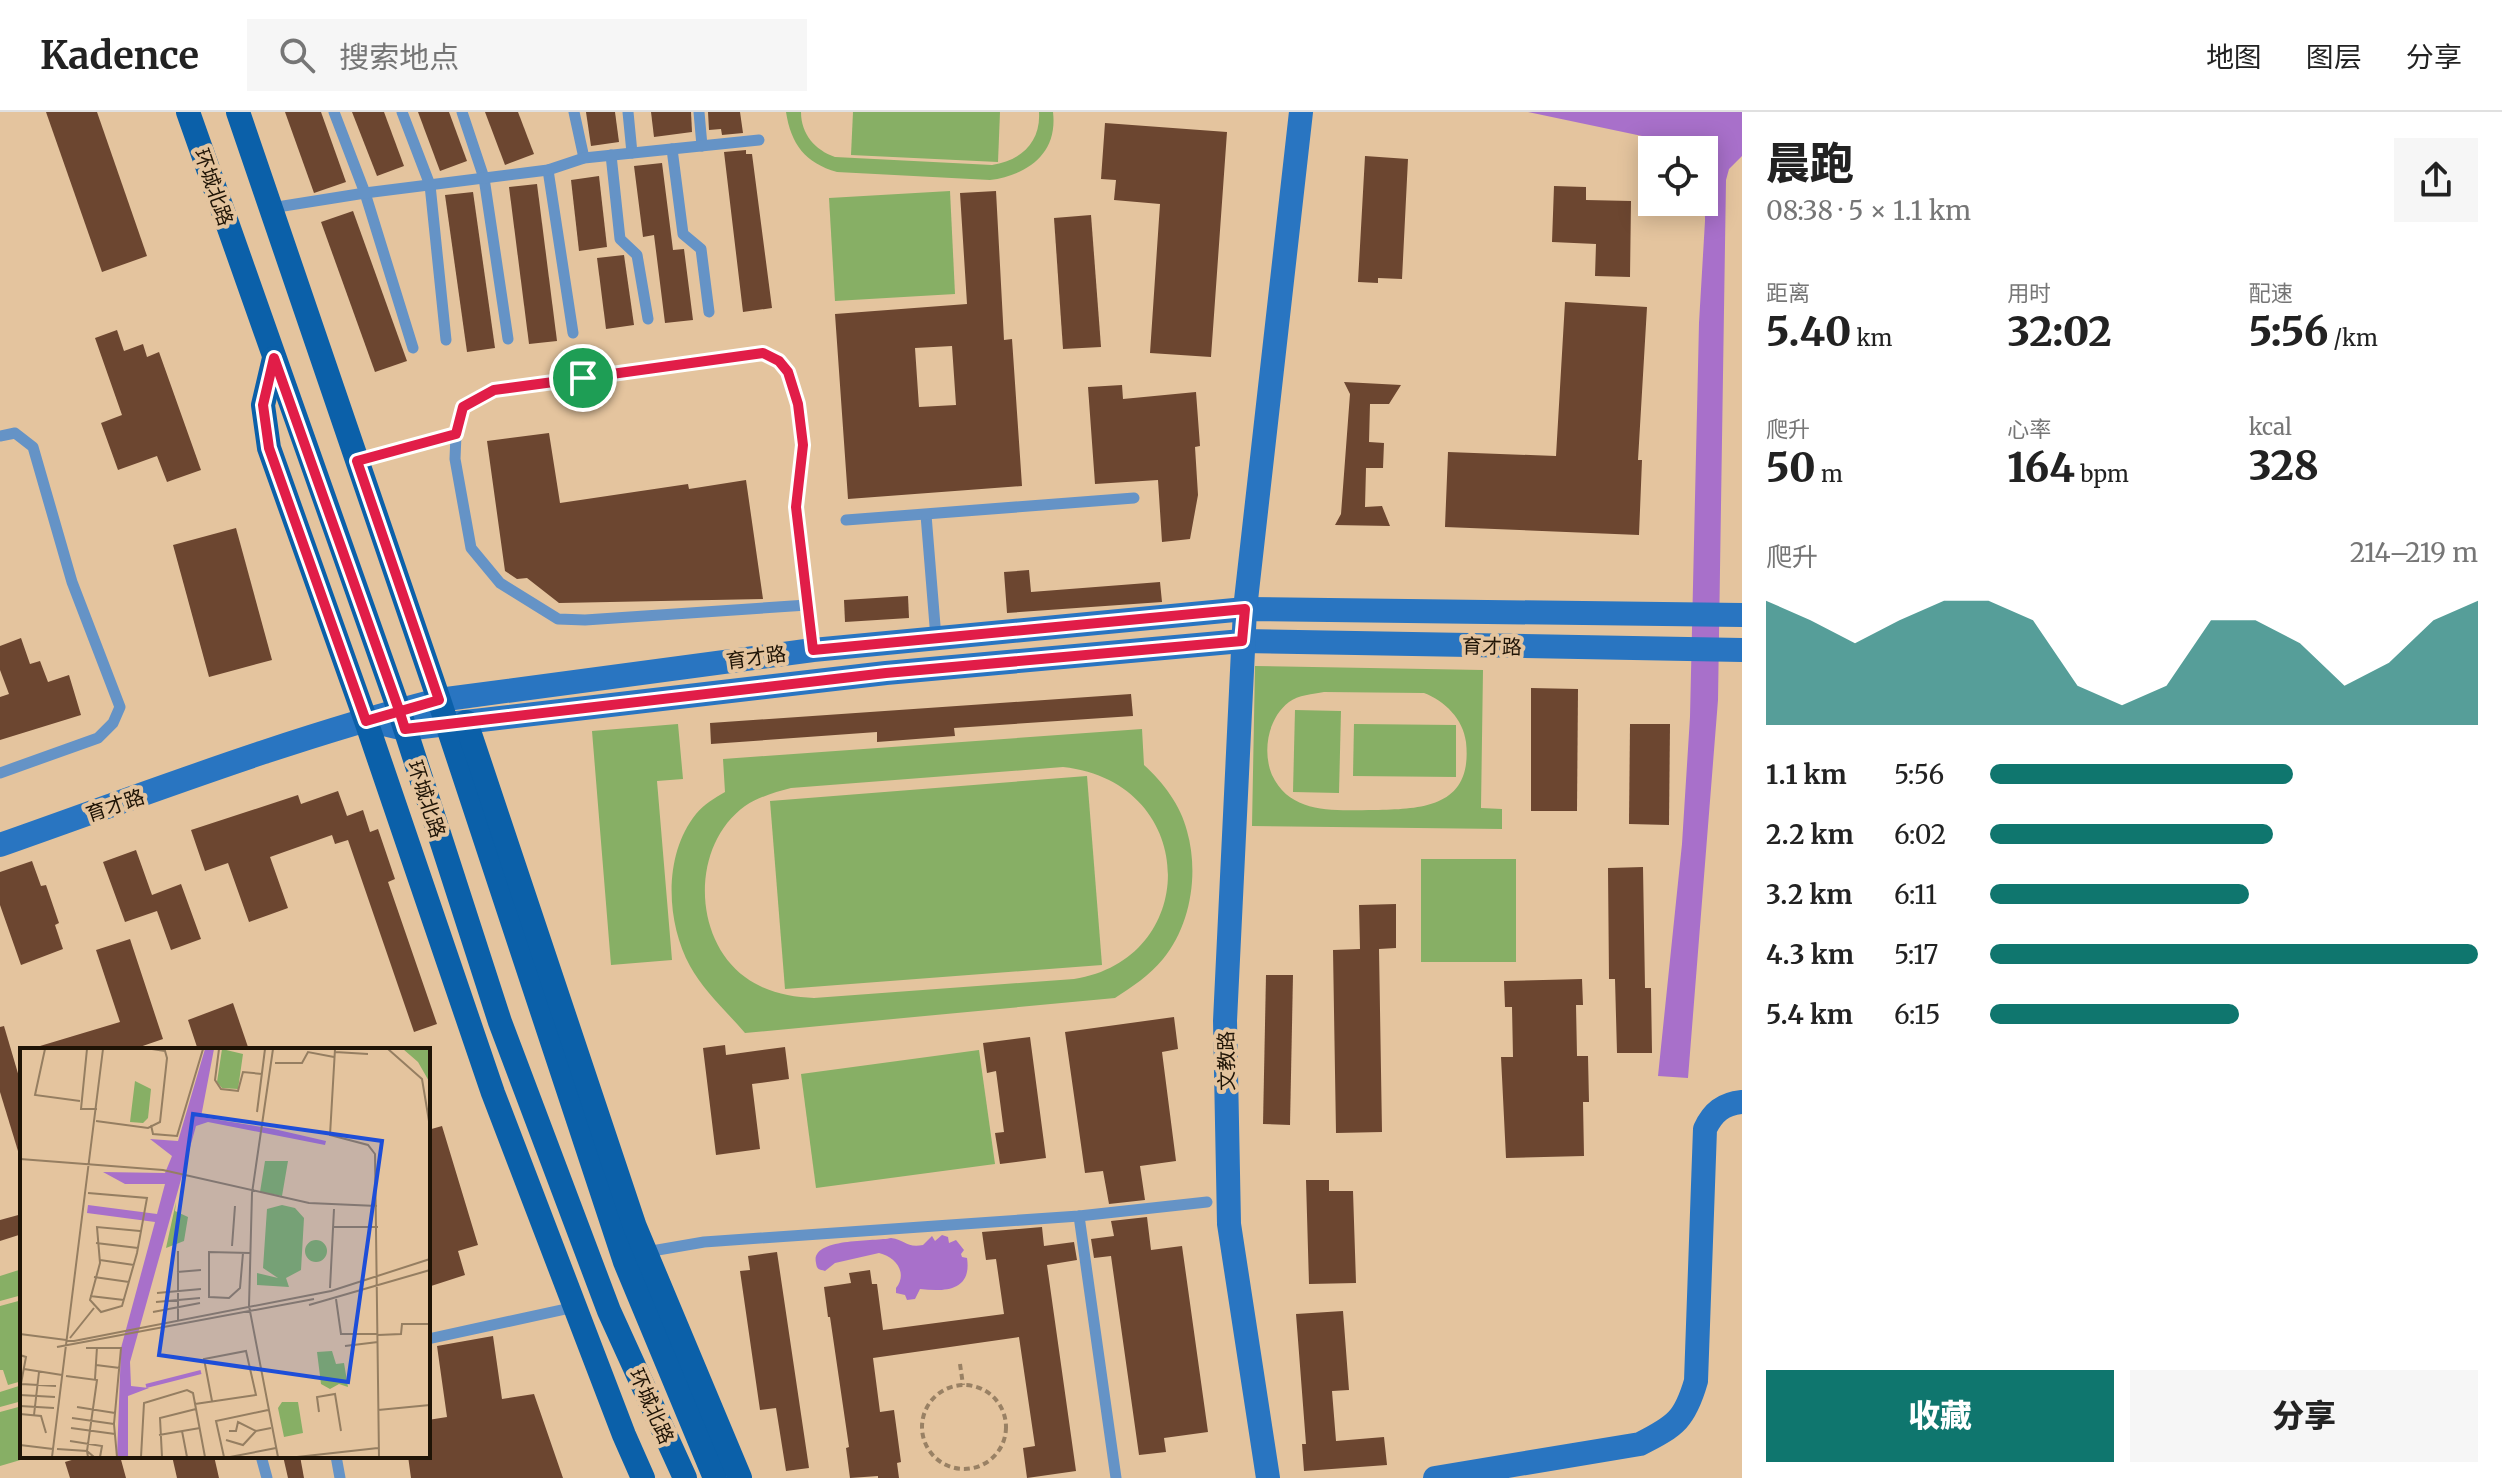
<!DOCTYPE html>
<html lang="zh">
<head>
<meta charset="utf-8">
<style>
	body { margin:0; font-family:Merriweather,"Noto Sans SC",serif; background:#f6f6f6; color:#222; height:100vh; display:flex; flex-direction:column; font-size:30px; white-space:nowrap }
	* { box-sizing:border-box; margin:0 }
	p { font-size:26px; color:#767676 }
	.icon { flex:none; width:44px; height:44px; fill:none; stroke:currentColor; stroke-width:2; stroke-linecap:round; stroke-linejoin:round }
	.map { position:relative; flex:1; overflow:hidden }
	.details { display:flex; flex-direction:column; background:#fff; width:760px }
	.details>* { flex:none }
	.fabs { position:absolute; left:1638px; top:24px; display:grid; gap:16px }
	.fabs a { display:grid; place-items:center; width:80px; height:80px; border-radius:0px; background:#fff; box-shadow:0 4px 20px #0003; font-size:40px }
	.pin { position:absolute; display:grid; place-items:center; width:68px; height:68px; color:#fff; margin:-34px; border:4px solid #fff; border-radius:50%; box-shadow:0 2px 8px #0007 }
	.round { display:grid; place-items:center; flex:none; width:84px; height:84px; border-radius:0px; background:#f6f6f6 }
	.headline { display:flex; align-items:center; justify-content:space-between; height:136px; padding:0 24px }
	h1 { font-size:44px; font-weight:800; line-height:60px }
	.figures { display:grid; grid-template-columns:repeat(3,1fr); gap:12px; height:136px; padding:8px 24px }
	.figures div { display:grid; align-content:center }
	.figures b { font-size:40px; font-weight:800 }
	.figures small { font-size:22px; font-weight:400 }
	.figures p { font-size:22px }
	.chart { height:224px; padding:16px 24px }
	.chart p { display:flex; justify-content:space-between }
	.chart svg { width:100%; height:144px; margin-top:8px; fill:#0f766e; opacity:.7 }
	.action { display:flex; gap:16px; margin-top:auto; padding:16px 24px }
	.action a { flex:1; height:92px; border-radius:0px; background:#0f766e; color:#fff; font-size:32px; font-weight:800; line-height:92px; text-align:center }
	.action a+a { background:#f6f6f6; color:#222 }
	ul { padding:0 24px; list-style:none; font-size:26px }
	li { display:grid; grid-template-columns:128px 96px 1fr; align-items:center; height:60px }
	li i { height:20px; border-radius:10px; background:#0f766e }
	header { display:flex; align-items:center; gap:48px; box-sizing:border-box; height:112px; padding:0 40px; background:#fff; border-bottom:2px solid #e0e0e0 }
	header strong { font-size:38px }
	nav { display:flex; gap:44px; margin-inline-start:auto; font-size:28px }
	.search { width:560px; height:72px; background:#f6f6f6; display:flex; align-items:center; gap:20px; box-sizing:border-box; padding:0 28px; border-radius:0px; color:#767676; font-size:30px }
	main { display:flex; flex:1; min-height:0 }
	.map>svg:first-child { display:block }
	.green { fill:#87af65; fill-rule:evenodd }
	.water { fill:#a870ca }
	.building { fill:#6c4630; fill-rule:evenodd }
	.lines { fill:none; stroke-linecap:round; stroke-linejoin:round }
	.path { stroke:#998164; stroke-width:4; stroke-dasharray:6 4; stroke-linecap:butt }
	.lane { stroke:#6593c6; stroke-width:11 }
	.secondary { stroke:#2975c1; stroke-width:24 }
	.primary { stroke:#0b60a9; stroke-width:24 }
	.route-casing { stroke:#fff; stroke-width:16 }
	.route { stroke:#e11d48; stroke-width:10 }
	.labels { text-anchor:middle; dominant-baseline:central; stroke-width:8; stroke-linejoin:round; paint-order:stroke }
	.street-label { font-size:20px; fill:#1f1406; stroke:#e4c49e }
	.inset-river { fill:none; stroke:#a870ca; stroke-width:4 }
	.inset-road { fill:none; stroke:#957e61; stroke-width:2 }
	.view { fill:#1d4ed8; fill-opacity:0.15; stroke:#1d4ed8; stroke-width:4 }
	.inset-edge { fill:none; stroke:#1f1406; stroke-width:4 }
</style>
</head>
<body>
<header>
<strong>Kadence</strong>
<div class="search"><svg class="icon" aria-label="search" viewBox="0 0 24 24"><circle cx="10" cy="10" r="6"/><path d="M15 15l6 6"/></svg>搜索地点</div>
<nav><a>地图</a><a>图层</a><a>分享</a></nav>
</header>
<main>
<div class="map">
<svg width="1742" height="1366" viewBox="0 0 1742 1366">
	<rect width="100%" height="100%" fill="#e4c49e"/>
	<g class="green">
		<path d="M786,0H801C801,22 815,38 835,45L992,53C1021,49 1041,30 1039,0H1053C1058,42 1027,63 990,68L837,60C805,51 791,32 786,0Z"/>
		<path d="M853,0H1000L998,50L851,43Z"/>
		<path d="M950,79L955,182L835,189L829,86Z"/>
		<path d="M1255,554L1483,558L1481,696L1502,697V717L1252,714ZM1324,580L1424,581C1445,589 1463,607 1466,630C1473,695 1423,697 1375,698C1338,698 1291,704 1272,663C1262,639 1268,606 1289,590C1298,583 1313,582 1324,580Z"/>
		<path d="M1295,598L1341,599L1339,681L1293,680Z"/>
		<path d="M678,612L683,667L657,669L672,848L611,853L592,619Z"/>
		<path d="M1354,612L1456,613V665L1353,664Z"/>
		<path d="M1142,617L1144,653C1163,670 1181,694 1187,719C1199,761 1191,813 1163,847C1150,863 1132,875 1115,886L745,921C727,900 703,878 690,854C666,810 663,743 696,702C704,692 715,686 725,680L723,647ZM1063,655C1200,670 1202,847 1074,867L814,886C790,885 765,880 745,865C692,826 691,733 745,694C759,685 775,680 791,676Z"/>
		<path d="M1087,664L1102,853L785,877L770,689Z"/>
		<rect x="1421" y="747" width="95" height="103"/>
		<path d="M979,938L995,1052L816,1076L801,962Z"/>
		<path d="M22,1157V1183L0,1189V1164Z"/>
		<path d="M22,1188V1269L8,1273L3,1258H0V1194Z"/>
		<path d="M22,1273V1289L0,1295V1280Z"/>
		<path d="M22,1294V1344H34L0,1354V1300Z"/>
	</g>
	<g class="water">
		<path d="M1528,0H1742V44L1729,57L1726,68L1718,588L1688,966L1658,964L1682,732L1690,605L1699,211L1705,109L1704,38H1668L1642,24Z"/>
		<path d="M942,1123L948,1125L949,1131L956,1128L964,1138L961,1142L962,1145L967,1146C972,1179 945,1180 920,1177L915,1187L907,1188L905,1183L896,1181V1176C908,1161 896,1145 879,1141L835,1151L825,1159C819,1157 817,1158 816,1151C810,1125 875,1130 891,1126C906,1128 906,1136 923,1133L932,1124L935,1129Z"/>
	</g>
	<g class="building">
		<path d="M46,0H97L147,144L102,160Z"/>
		<path d="M285,0H321L346,70L314,81Z"/>
		<path d="M352,0H384L404,54L377,64Z"/>
		<path d="M418,0H449L467,49L440,59Z"/>
		<path d="M485,0H518L534,42L505,53Z"/>
		<path d="M586,0H615L619,30L591,34Z"/>
		<path d="M651,0H691L692,20L654,25Z"/>
		<path d="M708,0H740L743,21L722,23L721,17L709,18Z"/>
		<path d="M1105,11L1227,20L1211,245L1150,241L1160,92L1114,88L1116,68L1101,67Z"/>
		<path d="M746,38V42H752L772,196L743,200L724,40Z"/>
		<path d="M1365,44L1408,47L1402,167L1378,166V171L1358,170Z"/>
		<path d="M662,51L673,138L684,137L693,208L665,211L654,123L643,125L634,54Z"/>
		<path d="M599,64L607,135L579,139L571,68Z"/>
		<path d="M537,72L557,229L529,232L509,75Z"/>
		<path d="M1554,74L1586,75V88L1631,89L1630,165L1595,164L1596,132L1552,130Z"/>
		<path d="M996,79L1004,228L1012,227L1022,374L848,387L835,202L967,192L960,81ZM952,234L956,293L919,295L915,236Z"/>
		<path d="M473,80L495,236L467,240L445,83Z"/>
		<path d="M353,99L407,249L375,260L321,110Z"/>
		<path d="M1091,103L1101,235L1063,237L1054,106Z"/>
		<path d="M624,143L634,213L606,217L597,146Z"/>
		<path d="M1565,190L1647,195L1638,348H1642L1639,423L1445,415L1448,340L1556,344Z"/>
		<path d="M117,218L124,239L143,232L147,245L159,240L201,358L167,370L157,344L118,358L101,311L122,303L95,226Z"/>
		<path d="M1344,270L1401,273L1389,292H1370L1369,330L1384,331L1383,356H1366L1365,395L1382,394L1390,414L1335,413L1341,402L1350,282Z"/>
		<path d="M1122,273L1123,287L1196,280L1200,334L1195,335L1198,383L1190,427L1162,430L1158,368L1095,372L1088,275Z"/>
		<path d="M549,321L560,391L688,372L689,377L746,368L763,487L559,491L527,466L517,467L505,459L487,329Z"/>
		<path d="M236,416L272,548L209,565L173,433Z"/>
		<path d="M1029,458L1031,480L1160,470L1162,490L1007,501L1004,460Z"/>
		<path d="M908,484L909,506L845,510L844,488Z"/>
		<path d="M21,526L30,552L40,549L48,570L69,563L81,603L0,628V585L9,582L0,558V534Z"/>
		<path d="M1531,576L1578,577L1577,699H1531Z"/>
		<path d="M1131,582L1133,604L954,616L955,624L877,630V620L711,632L710,611Z"/>
		<path d="M1630,612H1670L1669,713L1629,712Z"/>
		<path d="M338,679L347,704L363,698L370,720L378,717L395,767L388,770L437,912L414,920L348,728L335,732L332,723L270,745L288,796L249,810L228,751L205,759L191,718L298,683L301,692Z"/>
		<path d="M136,738L152,783L181,772L201,827L171,838L157,799L125,810L103,750Z"/>
		<path d="M32,749L41,774L46,773L59,811L55,813L63,837L21,853L0,793V760Z"/>
		<path d="M1643,755L1645,876H1651L1652,941H1617L1615,867H1609L1608,756Z"/>
		<path d="M1396,792V836L1379,837L1382,1020L1336,1021L1333,838L1360,837L1359,793Z"/>
		<path d="M130,827L163,927L131,938H40V934L120,910L96,838Z"/>
		<path d="M1266,863H1293L1290,1013L1263,1012Z"/>
		<path d="M1582,867L1583,893H1576L1577,944H1588L1589,990H1583L1584,1044L1506,1046L1501,945H1513L1512,895H1505L1504,869Z"/>
		<path d="M233,891L249,938H198L188,908Z"/>
		<path d="M1174,905L1178,937L1162,940L1176,1049L1140,1054L1145,1088L1109,1092L1103,1059L1085,1061L1065,920Z"/>
		<path d="M4,914L22,975V1039H18L0,980V915Z"/>
		<path d="M1030,925L1046,1046L1000,1052L995,1021L1004,1020L996,959L987,961L983,931Z"/>
		<path d="M725,933L726,943L785,935L789,967L752,972L760,1037L716,1043L703,936Z"/>
		<path d="M442,1014L478,1133L458,1139L465,1163L428,1175V1018Z"/>
		<path d="M1306,1068H1329V1079H1353L1356,1171L1309,1172Z"/>
		<path d="M22,1102V1122L0,1129V1108Z"/>
		<path d="M1147,1105L1151,1138L1182,1134L1208,1320L1164,1326L1166,1340L1139,1343L1111,1144L1094,1146L1091,1127L1114,1124L1111,1109Z"/>
		<path d="M1042,1115L1044,1134L1074,1130L1077,1148L1047,1153L1076,1359L1027,1366L1023,1336L1035,1334L1019,1225L873,1246L880,1300L894,1298L901,1350L897,1351L899,1366H878V1364L850,1366L846,1336L849,1335L830,1205H828L824,1175L851,1171L849,1161L870,1158L872,1172H877L883,1218L1004,1202L996,1147L986,1148L982,1120Z"/>
		<path d="M777,1140L809,1356L786,1359L776,1296L760,1298L740,1159L750,1158L748,1144Z"/>
		<path d="M1343,1199L1349,1278L1332,1279L1336,1329L1384,1325L1387,1353L1304,1359L1302,1332H1306L1296,1202Z"/>
		<path d="M493,1224L502,1287L534,1282L563,1366H411L408,1344H428V1308L447,1305L437,1234Z"/>
		<path d="M85,1344H120L126,1366H70L65,1350Z"/>
		<path d="M172,1344H214L219,1366H177Z"/>
		<path d="M283,1344H300L304,1366H288Z"/>
	</g>
	<g class="lines">
		<g class="path">
			<path d="M960,1252L963,1273"/>
			<circle cx="964" cy="1315" r="42"/>
		</g>
		<g class="lane">
			<path d="M334,0L365,81L413,236"/>
			<path d="M402,0L430,73L446,228"/>
			<path d="M462,0L484,66L508,227"/>
			<path d="M574,0L584,46"/>
			<path d="M628,0L632,41"/>
			<path d="M699,0L702,34"/>
			<path d="M672,37L683,122L701,137L709,200"/>
			<path d="M611,43L620,127L637,143L648,207"/>
			<path d="M548,58L573,221"/>
			<path d="M271,96L365,81L548,58L584,46L759,28"/>
			<path d="M0,324L15,321L33,335L72,470L120,595L113,611L98,626L0,661"/>
			<path d="M357,349L456,322"/>
			<path d="M926,403L936,526"/>
			<path d="M846,408L1134,386"/>
			<path d="M807,493L585,508L558,507L500,471L471,436L455,347L456,322L463,295L494,278L763,241L779,249L788,260L798,292L803,333L796,395L813,538"/>
			<path d="M1079,1104L1116,1366"/>
			<path d="M646,1140L704,1130L1079,1104L1207,1090"/>
			<path d="M428,1227L575,1195"/>
			<path d="M261,1344L267,1366"/>
			<path d="M336,1344L340,1366"/>
		</g>
		<g class="secondary">
			<path d="M384,612L405,617L886,561L1242,529L1742,538"/>
			<path d="M0,733C145,682 290,626 439,588L813,538L1245,497L1742,503"/>
			<path d="M1268,1366L1229,1112L1225,909L1245,497L1301,0"/>
			<path d="M1435,1366L1640,1332C1676,1314 1685,1307 1696,1269L1705,1017C1713,1000 1723,992 1742,990"/>
		</g>
		<g class="primary">
			<path d="M188,0L399,598L500,910L609,1199L685,1366"/>
			<path d="M238,0L439,588L625,1150L715,1366"/>
			<path d="M274,246L263,293L269,336L366,609L493,981L624,1323L643,1366"/>
			<path d="M466,610L635,1115L740,1366"/>
		</g>
	</g>
	<g class="lines">
		<g class="route-casing">
			<path id="route" d="M583,266L494,278L463,295L456,322L357,349L439,588L366,609L269,336L263,293L274,246L399,598L405,617L886,561L1242,529L1245,497L813,538L796,395L803,333L798,292L788,260L779,249L763,241L583,266"/>
		</g>
		<use href="#route" class="route"/>
	</g>
	<g class="labels">
		<g class="street-label">
			<text transform="translate(214 75) rotate(71)">环城北路</text>
			<text transform="translate(1492 534) rotate(1)">育才路</text>
			<text transform="translate(756 545) rotate(-8)">育才路</text>
			<text transform="translate(427 687) rotate(72)">环城北路</text>
			<text transform="translate(115 693) rotate(-19)">育才路</text>
			<text transform="translate(1226 949) rotate(-91)">文教路</text>
			<text transform="translate(652 1294) rotate(66)">环城北路</text>
		</g>
	</g>
	<g transform="translate(20 936)">
		<rect width="410" height="410" fill="#e4c49e"/>
		<path d="M202,1L223,6L218,41L202,40L197,34ZM383,1H410V35L398,14ZM115,33L131,41L128,70L123,75L110,74ZM245,113H268L262,148L240,144ZM156,154L155,163L168,169L164,193L146,200ZM262,157L275,160L284,170L281,222L266,230L269,239L237,237V225L258,230L243,220L247,161ZM285 203a11 11 0 1 1 22 0a11 11 0 1 1-22 0ZM312,303L316,316L324,315L328,339L319,336L310,341L301,336L297,304ZM262,354H278L283,385L264,389L258,360Z" fill="#87af65"/>
		<path d="M185,1H194L181,69L254,81L306,93L305,97L188,74L176,78L110,314L111,338L129,340L108,348V409H97L101,300L135,174L67,165L68,157L137,166L145,136H105L83,124L145,125L152,108L130,91L158,93Z" fill="#a870ca"/>
		<path class="inset-river" d="M126,338L181,324"/>
		<path class="inset-road" d="M25,1L15,47L60,53M67,1L61,61H77M199,1L195,32L201,41L218,43L223,24L242,26M253,1L232,145L229,258L258,409M315,1L310,87L348,97L355,106L359,409M368,1L402,31L410,79M315,4L348,6M255,15H282L288,4L314,9M237,64L245,1M76,73L128,80L140,74L147,10L145,3L132,1M131,77L133,86L157,88L183,1M0,111L143,122L289,155L357,158M68,145L127,150L117,205L102,258L81,264L70,252L80,215L77,179L120,183M313,179H358M76,195L118,200M212,198L215,158M223,205L220,240L209,250L189,249V204L230,205M80,212L114,217M157,224L181,222M74,229L109,234M310,240L314,161M137,245L181,241M70,248L104,252M316,251L321,286H358M136,254L180,250M289,257L410,222M133,264L180,255M158,272V203M0,286L54,293L311,243L410,211M358,287L381,286L382,276H410M50,290L74,260M325,298L358,294M37,299L294,251M66,300H101L94,376L97,409M0,307L6,309L0,341M76,317L100,320M4,321L42,327M46,328L77,332L67,403L74,409M75,331L77,299M1,336L36,338M0,347L35,349M175,356L236,347L226,303L184,311L192,353M0,358L34,360M57,359L95,365M358,362L410,357M299,364L297,349L315,346L321,383M0,366L21,368L26,385M14,367L19,324M52,370L94,376M51,380L95,386M162,383L167,409M209,383H216L218,374L236,383L251,380M139,387L180,380M206,392L223,397L236,383M50,393L82,398L80,409M0,397L33,401M37,401L67,403L68,409M32,409L83,1M121,409L124,355L167,342L173,345L185,409M142,409L140,370L176,361M204,409L196,373L248,362M210,409L256,400M277,409L358,400"/>
		<path class="view" d="M173,66L362,93L328,334L139,307Z"/>
		<rect width="410" height="410" class="inset-edge"/>
	</g>
</svg>
<div class="fabs">
<a><svg class="icon" aria-label="locate" viewBox="0 0 24 24"><circle cx="12" cy="12" r="6"/><path d="M12 2v4M12 18v4M2 12h4M18 12h4"/></svg></a>
</div>
<div class="pin" style="left:583px;top:266px;background:#1e9e55"><svg class="icon" aria-label="arrive" viewBox="0 0 24 24"><path d="M6 21V4h12l-3 4 3 4H6"/></svg></div>
</div>
<section class="details">
<div class="headline"><div><h1>晨跑</h1><p>08:38 · 5 × 1.1 km</p></div><a class="round"><svg class="icon" aria-label="share" viewBox="0 0 24 24"><path d="M12 15V3M7 8l5-5 5 5M5 13v7h14v-7"/></svg></a></div>
<div class="figures">
<div><p>距离</p><b>5.40<small> km</small></b></div>
<div><p>用时</p><b>32:02</b></div>
<div><p>配速</p><b>5:56<small> /km</small></b></div>
</div>
<div class="figures">
<div><p>爬升</p><b>50<small> m</small></b></div>
<div><p>心率</p><b>164<small> bpm</small></b></div>
<div><p>kcal</p><b>328</b></div>
</div>
<div class="chart"><p><span>爬升</span>214–219 m</p>
<svg viewBox="0 0 160 44" preserveAspectRatio="none"><path d="M0 44V6L10 12L20 19L30 12L40 6L50 6L60 12L70 32L80 38L90 32L100 12L110 12L120 19L130 32L140 25L150 12L160 6V44z"/></svg>
</div>
<ul>
<li><b>1.1 km</b>5:56<i style="width:62%"></i></li>
<li><b>2.2 km</b>6:02<i style="width:58%"></i></li>
<li><b>3.2 km</b>6:11<i style="width:53%"></i></li>
<li><b>4.3 km</b>5:17<i style="width:100%"></i></li>
<li><b>5.4 km</b>6:15<i style="width:51%"></i></li>
</ul>
<div class="action"><a>收藏</a><a>分享</a></div>
</section>
</main>
</body>
</html>
